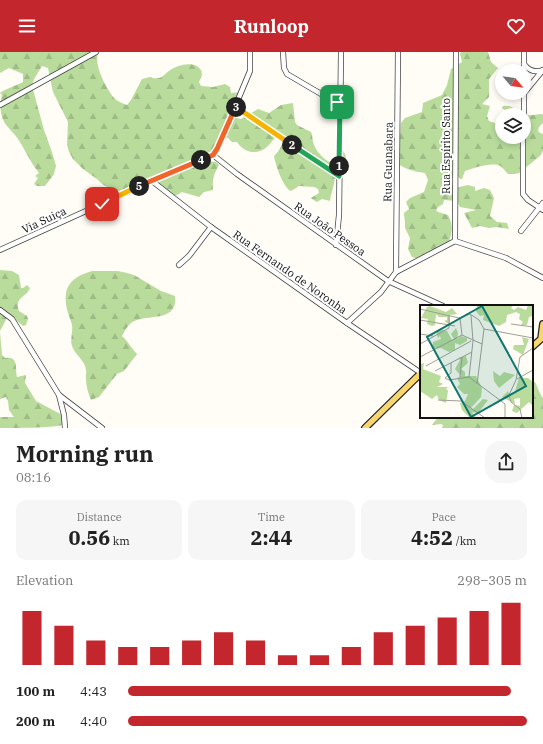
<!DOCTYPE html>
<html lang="en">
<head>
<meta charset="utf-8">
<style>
	body { margin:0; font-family:"IBM Plex Serif",serif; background:#f6f6f6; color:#222; height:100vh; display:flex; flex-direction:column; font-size:15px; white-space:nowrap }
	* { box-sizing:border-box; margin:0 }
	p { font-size:13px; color:#767676 }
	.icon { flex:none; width:22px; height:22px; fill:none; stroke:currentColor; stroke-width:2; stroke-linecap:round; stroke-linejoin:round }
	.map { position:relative; height:376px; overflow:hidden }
	.sheet { display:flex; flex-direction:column; background:#fff; flex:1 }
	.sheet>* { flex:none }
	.needle { width:26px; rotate:119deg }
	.buttons { position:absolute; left:495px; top:12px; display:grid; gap:8px }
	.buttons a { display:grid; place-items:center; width:36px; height:36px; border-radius:50%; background:#fff; box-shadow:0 2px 6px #0003; font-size:20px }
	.pin { position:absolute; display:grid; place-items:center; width:34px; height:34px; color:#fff; margin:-17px; border-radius:8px; box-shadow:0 2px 6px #0006 }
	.km { position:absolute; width:20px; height:20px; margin:-10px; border-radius:50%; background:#222; color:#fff; font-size:11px; line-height:20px; text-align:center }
	.round { display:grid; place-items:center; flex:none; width:42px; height:42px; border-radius:16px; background:#f6f6f6 }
	.summary { display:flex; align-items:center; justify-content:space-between; height:68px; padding:0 16px }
	h1 { font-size:22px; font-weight:700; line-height:30px }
	.figures { display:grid; grid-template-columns:repeat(3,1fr); gap:6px; height:68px; padding:4px 16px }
	.figures div { display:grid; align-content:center; border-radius:10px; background:#f6f6f6; text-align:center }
	.figures b { font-size:20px; font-weight:700 }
	.figures small { font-size:11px; font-weight:400 }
	.figures p { font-size:11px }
	.chart { height:112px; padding:8px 16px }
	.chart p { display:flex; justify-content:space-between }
	.chart svg { width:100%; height:72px; margin-top:4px; stroke:#c4262e; stroke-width:6 }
	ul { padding:0 16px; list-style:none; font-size:13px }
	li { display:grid; grid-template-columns:64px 48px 1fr; align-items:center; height:30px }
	li i { height:10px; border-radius:5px; background:#c4262e }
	header { display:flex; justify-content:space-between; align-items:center; height:52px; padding:0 16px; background:#c4262e; color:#fff; font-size:18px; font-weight:700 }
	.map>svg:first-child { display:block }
	.forest { fill:url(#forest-firs) }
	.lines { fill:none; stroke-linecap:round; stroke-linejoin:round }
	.minor-casing { stroke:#444; stroke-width:6 }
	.major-casing { stroke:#222; stroke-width:8 }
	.minor { stroke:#fff; stroke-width:4.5 }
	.major { stroke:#f9d66b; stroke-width:5.5 }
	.split-1-casing { stroke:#fff; stroke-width:8 }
	.split-2-casing { stroke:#fff; stroke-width:8 }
	.split-3-casing { stroke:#fff; stroke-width:8 }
	.split-4-casing { stroke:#fff; stroke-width:8 }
	.split-5-casing { stroke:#fff; stroke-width:8 }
	.split-6-casing { stroke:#fff; stroke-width:8 }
	.split-1 { stroke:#22a559; stroke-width:5 }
	.split-2 { stroke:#22a559; stroke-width:5 }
	.split-3 { stroke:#f5b400; stroke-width:5 }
	.split-4 { stroke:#f0652b; stroke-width:5 }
	.split-5 { stroke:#f0652b; stroke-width:5 }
	.split-6 { stroke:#f5b400; stroke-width:5 }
	.labels { text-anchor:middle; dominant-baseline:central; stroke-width:4; stroke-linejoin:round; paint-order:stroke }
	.street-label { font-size:11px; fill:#111; stroke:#fff }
	.inset-road { fill:none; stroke:#a09f9a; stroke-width:1 }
	.view { fill:#0f766e; fill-opacity:0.15; stroke:#0f766e; stroke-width:2 }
	.inset-edge { fill:none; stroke:#111; stroke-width:2 }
</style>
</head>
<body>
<header><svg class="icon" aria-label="menu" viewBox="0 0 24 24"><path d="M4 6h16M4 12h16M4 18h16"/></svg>Runloop<svg class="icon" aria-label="heart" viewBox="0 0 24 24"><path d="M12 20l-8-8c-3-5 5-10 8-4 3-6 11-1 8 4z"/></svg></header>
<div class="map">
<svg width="543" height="376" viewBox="0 0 543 376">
	<defs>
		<pattern id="forest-firs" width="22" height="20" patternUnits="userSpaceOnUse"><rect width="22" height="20" fill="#b9dc9c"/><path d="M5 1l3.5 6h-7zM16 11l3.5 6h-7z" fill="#9ebc85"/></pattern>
	</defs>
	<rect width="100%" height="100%" fill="#fffdf5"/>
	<g class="forest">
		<path d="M0,0H99C92,11 107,38 115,47C119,50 122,51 127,53L131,48L142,27C144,27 148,25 151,25C152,26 155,27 159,26C163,25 166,21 169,19C177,13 194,8 201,18C203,23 201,25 199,30L201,34L213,35L225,32L230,35L231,41L242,40V44L235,63L236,66L241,67L258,57L269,61L281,53L293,51L295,70L297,73L311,80C313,84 312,88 314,93C317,101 327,111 336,112L338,109L342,98C350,105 344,115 342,124L335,123C335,133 331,140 330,149L322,147L317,150L312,147L311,146L319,141L318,137L314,135L299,134L293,138L290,139C282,132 276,115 274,104C279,99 284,92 283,84L280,83C274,85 273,89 268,94C258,104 244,101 237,90H232L227,85L223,92L206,107L207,109L216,110L219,113C214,121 212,128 213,138L204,140L199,145L182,140L175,144L155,132L133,137L121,138L116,140L102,132L97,127L83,117L73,107L69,100L67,93L68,70L53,40L48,16L42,14L34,27L32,34L44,78L52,100L56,114L54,122L45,134H37L34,132L38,126L35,124L39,121C29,109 24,94 15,83C10,77 4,72 2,65C0,58 0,49 2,43L0,41C7,36 15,34 23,30V22L9,16L0,21Z"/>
		<path d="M461,0H488L491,10L498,16L489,27V45L482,52L490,54L487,64L489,69L495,71L502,69V85H524V63H510L509,61L502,56L503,54C512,52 515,59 523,62C530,65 535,62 542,62L543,63V71L539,75L538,79L540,81L543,82V99L540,104L519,121L515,122H508C505,119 502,114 498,113C488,111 474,116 465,119L462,127H460L456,122L450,128V131L455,136L468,133L475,135V139L484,136L490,138L494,146L490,164L497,170L507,171L509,177L497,175L489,176L480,174L472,176L464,161L476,158L460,155L457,149L444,148L443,152L438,155L436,158L438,160L448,163C454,174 452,181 448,193C438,198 424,210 412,205L408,197L410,186L405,176V170L404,163V161L409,157L406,150L410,146L424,140L428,128L425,121C412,119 404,117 394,109L393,101L400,86L401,71L405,66L422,60L423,51L442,43L447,33L451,17L462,10L460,2Z"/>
		<path d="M0,218L12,219L19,223L21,236H23L27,233L30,236C26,246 14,245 19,259L27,264L28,267L26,273L23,274L11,264H8L0,279Z"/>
		<path d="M92,219H118L127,221L134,223L161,239L175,244C178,269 151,263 137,268C129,270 126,277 122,284C128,289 131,296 137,302L124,319L117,322L99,345L91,348C88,341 86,334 86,327C85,324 87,321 86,318C85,308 75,303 72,294C70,287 73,280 72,273C71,269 70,267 69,264C61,239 67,226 92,219Z"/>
		<path d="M0,280L2,303L5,306C19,304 15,316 17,325L26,323L25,331L36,349L64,364L63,373C48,376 17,376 0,376V365H14L9,358L8,349L6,345L0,347Z"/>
		<path d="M532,330H535C538,335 539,341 543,346V376H442L443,373L441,372L432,373L438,365H532Z"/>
	</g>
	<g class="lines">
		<g class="minor-casing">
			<g id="minor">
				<path d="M283,0L284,16L287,22L333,49L340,50"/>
				<path d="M524,12C529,19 535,21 543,18"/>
				<path d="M524,19V0"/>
				<path d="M524,41L543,18"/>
				<path d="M0,53L96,0"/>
				<path d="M235,54L339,125"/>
				<path d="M524,63V36"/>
				<path d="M523,85V142L528,148L543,158"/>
				<path d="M213,103L237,122L388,229L443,254"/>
				<path d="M152,129L211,175L347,271L421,321"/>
				<path d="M521,179L543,151"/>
				<path d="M455,189L456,0"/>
				<path d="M455,189L506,206L543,226"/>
				<path d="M336,193L339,163L341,0"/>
				<path d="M0,198L152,129L210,105L213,103L219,93L250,19V0"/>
				<path d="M179,213L189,204L211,175"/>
				<path d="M396,220L398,0"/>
				<path d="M0,258L12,267L59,343L102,376"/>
				<path d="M347,271L381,240L396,220L455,189"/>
				<path d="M59,343L64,363L65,376"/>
			</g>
		</g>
		<g class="major-casing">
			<g id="major">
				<path d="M532,295L541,287L543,272"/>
				<path d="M365,376L421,321"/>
			</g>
		</g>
		<use href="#minor" class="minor"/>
		<use href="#major" class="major"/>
	</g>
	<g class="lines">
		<g class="split-1-casing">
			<path id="split-1" d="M337,50H340L339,114"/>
		</g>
		<g class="split-2-casing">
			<path id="split-2" d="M292,93L339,124V114"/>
		</g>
		<g class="split-3-casing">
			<path id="split-3" d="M236,55L292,93"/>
		</g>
		<g class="split-4-casing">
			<path id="split-4" d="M201,108L213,103L217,97L236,54V55"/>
		</g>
		<g class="split-5-casing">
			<path id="split-5" d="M139,134L201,108"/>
		</g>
		<g class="split-6-casing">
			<path id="split-6" d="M102,152L139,134"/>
		</g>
		<use href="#split-1" class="split-1"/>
		<use href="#split-2" class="split-2"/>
		<use href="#split-3" class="split-3"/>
		<use href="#split-4" class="split-4"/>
		<use href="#split-5" class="split-5"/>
		<use href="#split-6" class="split-6"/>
	</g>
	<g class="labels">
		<g class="street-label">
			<text transform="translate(446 94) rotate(-90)">Rua Espírito Santo</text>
			<text transform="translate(388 110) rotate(-89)">Rua Guanabara</text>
			<text transform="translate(44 168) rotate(-25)">Via Suiça</text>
			<text transform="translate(330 177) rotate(35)">Rua João Pessoa</text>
			<text transform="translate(290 220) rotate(35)">Rua Fernando de Noronha</text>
		</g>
	</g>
	<g transform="translate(420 253)">
		<rect width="113" height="113" fill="#fffdf5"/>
		<path d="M57,0H93L91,3L94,5L98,2L106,5L108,0H112L113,11L109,12L107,20H101L103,17L99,14L100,9L96,7L87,10L86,17L79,21L63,15L64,10L60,11L56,6ZM10,1L26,7L32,3L37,9L30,10V20L24,16L27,15V12H19L16,9L15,20L12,21L7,19L8,14L1,13L7,2ZM36,23L38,28L37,34L41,31L47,33V36L40,40L35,38V45L29,47L21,43L12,44L13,37L21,34L20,31L18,33L16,26L20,24L27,26L32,35L34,34L31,29ZM102,32L109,34L103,50L93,44L94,40H104ZM46,51L48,58L41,64L45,67V71H56L62,83L61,92L50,104H53L63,94L68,95L58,108L52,107L56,113H50L42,105L40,98L45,96L48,89H44L37,82L40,79L37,73L41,71L35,64L40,55L38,53ZM4,58L3,64L21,71L19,77L23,79L17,82H30L26,83L28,86L26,98L19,95L17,90L12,94L0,86V59ZM73,66L80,71L84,67L95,70L79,83L74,76ZM99,73H108L113,77V101L109,97L97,108L92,106L94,100L100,101V93L94,94L95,99L82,92L88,86L89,89L95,87Z" fill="#b9dc9c"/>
		<path class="inset-road" d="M0,4L39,13L50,9L59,15L64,24L113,33M40,13L42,30M0,15L35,21M91,19L113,22M0,29L13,31M42,30L62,39M0,39L29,23V10M0,52L42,30M31,58V68L25,73L29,75L49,72L85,99V113M6,61L51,36M15,66L52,47M40,72L42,52M49,72L53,36L51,10M97,74L113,65M57,79L64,24M18,95L41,96L65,113M102,113L100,104L91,97L89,90L96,75L100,52L113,43"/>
		<path class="view" d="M62,1L106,81L51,112L7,32Z"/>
		<rect width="113" height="113" class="inset-edge"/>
	</g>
</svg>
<div class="buttons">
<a><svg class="needle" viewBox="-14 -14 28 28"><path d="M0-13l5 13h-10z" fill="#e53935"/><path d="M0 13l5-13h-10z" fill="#767676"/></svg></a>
<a><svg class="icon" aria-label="layers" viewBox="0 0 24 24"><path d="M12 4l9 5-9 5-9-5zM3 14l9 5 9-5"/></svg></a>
</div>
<div class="pin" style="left:337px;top:50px;background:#1e9e55"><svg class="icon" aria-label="arrive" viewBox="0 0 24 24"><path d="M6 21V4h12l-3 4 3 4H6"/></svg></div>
<div class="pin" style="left:102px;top:152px;background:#d93025"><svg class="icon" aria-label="check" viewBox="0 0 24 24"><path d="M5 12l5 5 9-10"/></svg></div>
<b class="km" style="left:339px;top:114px">1</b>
<b class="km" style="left:292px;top:93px">2</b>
<b class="km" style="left:236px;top:55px">3</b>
<b class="km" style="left:201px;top:108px">4</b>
<b class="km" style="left:139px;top:134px">5</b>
</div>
<section class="sheet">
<div class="summary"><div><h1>Morning run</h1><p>08:16</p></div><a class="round"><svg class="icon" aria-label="share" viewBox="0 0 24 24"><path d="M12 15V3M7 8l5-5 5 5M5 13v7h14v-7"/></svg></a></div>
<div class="figures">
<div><p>Distance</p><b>0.56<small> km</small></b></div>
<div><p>Time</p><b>2:44</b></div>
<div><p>Pace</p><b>4:52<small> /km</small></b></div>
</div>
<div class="chart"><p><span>Elevation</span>298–305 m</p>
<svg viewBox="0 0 160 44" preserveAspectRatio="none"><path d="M5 44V11M15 44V20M25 44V29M35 44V33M45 44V33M55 44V29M65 44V24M75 44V29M85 44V38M95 44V38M105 44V33M115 44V24M125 44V20M135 44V15M145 44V11M155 44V6"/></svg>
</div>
<ul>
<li><b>100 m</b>4:43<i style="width:96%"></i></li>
<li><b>200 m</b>4:40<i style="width:100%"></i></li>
</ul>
</section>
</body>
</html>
